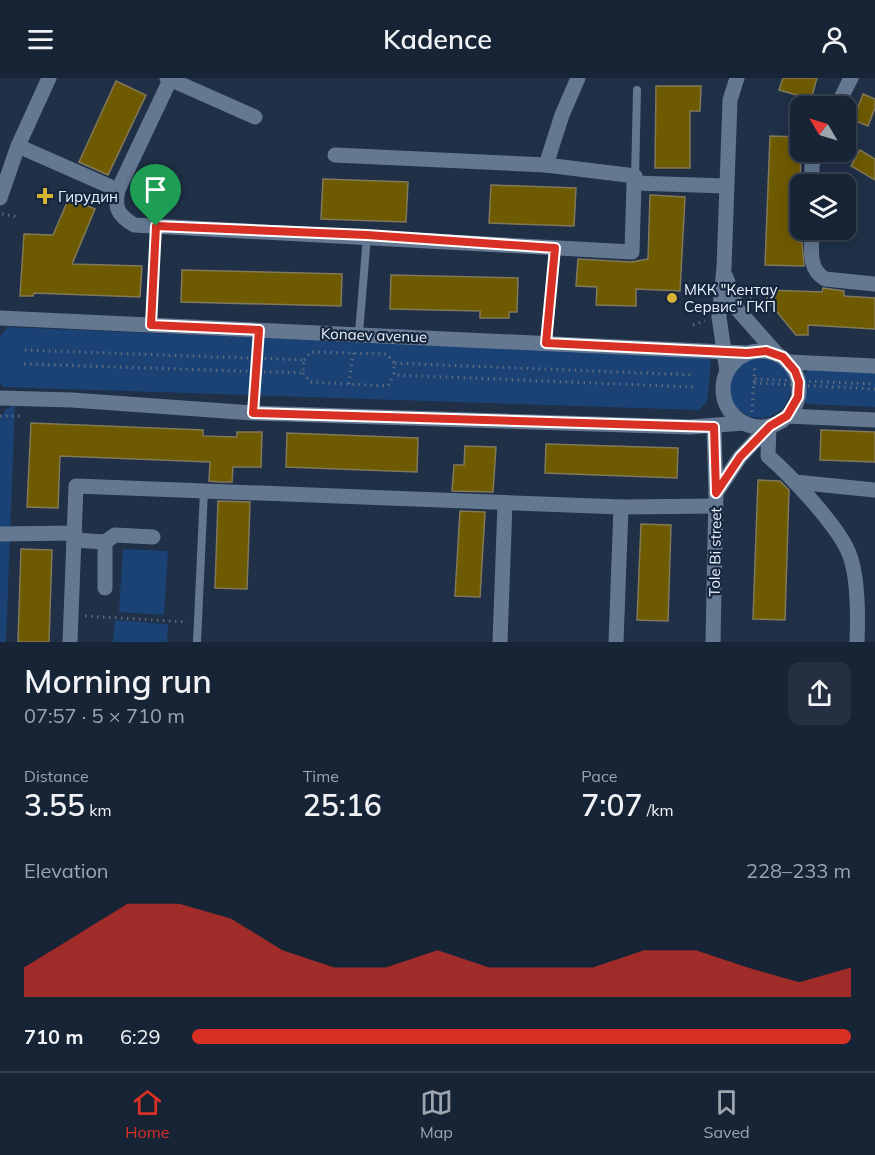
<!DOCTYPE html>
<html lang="en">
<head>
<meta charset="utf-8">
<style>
	body { margin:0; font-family:Mulish,sans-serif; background:#243041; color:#f1f3f6; height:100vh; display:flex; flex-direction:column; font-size:22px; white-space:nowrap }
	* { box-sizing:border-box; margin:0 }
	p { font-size:20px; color:#9ea4ad }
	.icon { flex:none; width:33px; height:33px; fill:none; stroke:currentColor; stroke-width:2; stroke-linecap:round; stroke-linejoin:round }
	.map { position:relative; height:564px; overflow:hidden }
	.drawer { display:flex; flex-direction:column; background:#172435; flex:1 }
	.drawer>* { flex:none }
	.needle { width:39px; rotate:308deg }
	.fabs { position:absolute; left:790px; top:18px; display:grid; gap:12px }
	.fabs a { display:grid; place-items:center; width:66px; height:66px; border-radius:12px; background:#172435; box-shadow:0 3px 15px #0003,0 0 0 2px #364150; font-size:30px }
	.pin { position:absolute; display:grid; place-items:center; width:51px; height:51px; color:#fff; margin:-62px -26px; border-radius:50% 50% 50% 0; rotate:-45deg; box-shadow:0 0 6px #0007 }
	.pin .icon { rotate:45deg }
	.round { display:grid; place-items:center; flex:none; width:63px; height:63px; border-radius:12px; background:#243041 }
	.summary { display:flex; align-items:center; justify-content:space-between; height:102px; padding:0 24px }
	h1 { font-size:33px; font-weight:600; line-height:45px }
	.metrics { display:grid; grid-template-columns:repeat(3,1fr); gap:9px; height:102px; padding:6px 24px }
	.metrics div { display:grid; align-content:center }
	.metrics b { font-size:30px; font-weight:600 }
	.metrics small { font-size:16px; font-weight:400 }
	.metrics p { font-size:16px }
	.chart { height:168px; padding:12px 24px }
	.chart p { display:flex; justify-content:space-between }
	.chart svg { width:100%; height:108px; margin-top:6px; fill:#d93025; opacity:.7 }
	ul { padding:0 24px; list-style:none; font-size:20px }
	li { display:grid; grid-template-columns:96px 72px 1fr; align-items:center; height:45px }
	li i { height:15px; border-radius:8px; background:#d93025 }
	header { display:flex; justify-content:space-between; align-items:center; height:78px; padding:0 24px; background:#172435; font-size:27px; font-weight:600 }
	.tabs { display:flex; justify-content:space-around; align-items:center; height:84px; border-top:2px solid #364150; background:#172435; font-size:16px; color:#9ea4ad }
	.tabs a { display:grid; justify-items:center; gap:3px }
	.tabs .active { color:#d93025 }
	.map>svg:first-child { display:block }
	.green { fill:#1a4275 }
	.building { fill:#6e5a01; stroke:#827959; stroke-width:1.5 }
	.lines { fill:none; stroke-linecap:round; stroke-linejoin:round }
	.path { stroke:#5d6b7f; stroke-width:3; stroke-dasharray:1.5 4.5; stroke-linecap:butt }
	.lane { stroke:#647892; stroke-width:8 }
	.street { stroke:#647892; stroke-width:15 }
	.route-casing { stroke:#fff; stroke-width:12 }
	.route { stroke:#d93025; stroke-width:8 }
	.poi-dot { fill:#d7b534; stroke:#15263d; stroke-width:2 }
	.labels { text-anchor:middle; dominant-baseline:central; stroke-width:4.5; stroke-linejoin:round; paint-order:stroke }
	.poi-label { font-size:15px; fill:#eaf3ff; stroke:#15263d; text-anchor:start }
	.street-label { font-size:15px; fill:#eaf3ff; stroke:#15263d }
</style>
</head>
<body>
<header><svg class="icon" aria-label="menu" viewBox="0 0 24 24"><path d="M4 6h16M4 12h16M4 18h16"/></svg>Kadence<svg class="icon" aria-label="person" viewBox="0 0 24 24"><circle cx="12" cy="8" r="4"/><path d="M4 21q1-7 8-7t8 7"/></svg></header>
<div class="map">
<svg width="875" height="564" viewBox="0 0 875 564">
	<rect width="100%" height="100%" fill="#1f3047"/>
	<g class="green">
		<path d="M8,249L709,279L711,285L707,324L699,332L3,309L0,304V258Z"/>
		<circle cx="760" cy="309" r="31"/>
		<path d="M812,288L875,291V329L807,326L804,322L805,295Z"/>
		<path d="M15,326L6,564H0V342L5,332Z"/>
		<path d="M123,471L168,473L164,537L119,534Z"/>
		<path d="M115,542L168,546L167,564H113Z"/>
	</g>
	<g class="building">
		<path d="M783,0H817L811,21L779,12Z"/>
		<path d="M116,3L146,17L108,97L79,84Z"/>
		<path d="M656,8H701L700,33H690V90H655Z"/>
		<path d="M863,16L875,21V30L868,48L853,42Z"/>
		<path d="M770,58L801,59L799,164H802L804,188L765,187Z"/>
		<path d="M860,72L875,81V102L851,88Z"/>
		<path d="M323,101L408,104L406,144L321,141Z"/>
		<path d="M491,107L576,110L574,148L489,145Z"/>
		<path d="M650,117L685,119L680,213L636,211V228L596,227L597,209L576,208L578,181L631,184L648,181Z"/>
		<path d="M69,120L95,131L72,186L142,188L140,219L34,215L33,218H20L24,156L53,157Z"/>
		<path d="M182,192L342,196L341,228L181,224Z"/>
		<path d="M391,197L518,200L517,234H509V240H480V233L390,231Z"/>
		<path d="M823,210L844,213V218L875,220V251L808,247V257H796L767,222V212L822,214Z"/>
		<path d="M31,345L203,352V358L237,359V354H262L261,389H233L232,404H219L209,403L210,384L60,378L58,430L27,429Z"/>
		<path d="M821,352L875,354V384L820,382Z"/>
		<path d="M287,355L418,360L417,394L286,389Z"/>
		<path d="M546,366L678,370L677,400L545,395Z"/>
		<path d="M465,368L496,369L493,414L452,413L454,387H464Z"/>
		<path d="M758,402L780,403L789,412L785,542L753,541Z"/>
		<path d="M218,423L250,424L247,511L215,510Z"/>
		<path d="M460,433L485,434L480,519L455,518Z"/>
		<path d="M641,446L671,447L668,543L637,542Z"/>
		<path d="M21,471L52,472L49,564H18Z"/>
	</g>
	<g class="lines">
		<g class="path">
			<path d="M2,136L18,139"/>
			<path d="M750,220L758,213"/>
			<path d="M693,247L705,243"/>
			<path d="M304,282L311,274L387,276L394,285"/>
			<path d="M24,286L303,295L304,282L24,272"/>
			<path d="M303,295L310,304L388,308L394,297"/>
			<path d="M755,301L875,306"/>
			<path d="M754,305L875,311"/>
			<path d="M349,306L353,275"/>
			<path d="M693,309L394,297V285L694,297"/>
			<path d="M254,320L258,266"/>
			<path d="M752,334L755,286"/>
			<path d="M0,338H21"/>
			<path d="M85,538L187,544"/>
		</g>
		<g class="lane">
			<path d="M635,101L637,12"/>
			<path d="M151,247L156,148"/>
			<path d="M359,255L367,158"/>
			<path d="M546,265L555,170"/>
			<path d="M197,564L204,413"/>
		</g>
		<g class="street">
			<path d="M167,0L255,39"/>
			<path d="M171,0L118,112C114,130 118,137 134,147L632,174L634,105L726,108"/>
			<path d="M837,28L851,0"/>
			<path d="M18,68L118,112"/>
			<path d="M335,77L546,87L635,98"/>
			<path d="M546,87L562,37L578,0"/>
			<path d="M812,106V88L816,74"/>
			<path d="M0,120L18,68L49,0"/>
			<path d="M812,152C812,169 807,191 825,201L875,206"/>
			<path d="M726,199L738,232L777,276"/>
			<path d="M0,240L747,275"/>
			<circle cx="761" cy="311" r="38"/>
			<path d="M789,284L875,288"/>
			<path d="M727,294L719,239L724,190L730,22L737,0"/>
			<path d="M0,320L72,322L253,335L690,349L744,345"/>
			<path d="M787,338L875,342"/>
			<path d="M769,348L768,378C790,397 836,446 848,473C858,495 858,539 857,564"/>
			<path d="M795,404L875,412"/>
			<path d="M716,415L740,379L769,348"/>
			<path d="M0,456L75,455"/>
			<path d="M74,462L105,464L115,457L153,459"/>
			<path d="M105,464V510"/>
			<path d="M70,564L76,408L621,429L716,428"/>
			<path d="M500,564L505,425"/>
			<path d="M616,564L621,429"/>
			<path d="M713,564L716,415L714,349"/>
		</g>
	</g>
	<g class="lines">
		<g class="route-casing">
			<path id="route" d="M156,148L367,157L555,170L546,265L747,275L766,273L783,279L795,293L799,304L798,319L787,338L770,348L740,379L716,415L714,349L253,335L259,252L151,247Z"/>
		</g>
		<use href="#route" class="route"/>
	</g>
	<g class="poi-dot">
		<path d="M42 109h6v6h6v6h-6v6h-6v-6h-6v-6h6z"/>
		<circle cx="672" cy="220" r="6"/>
	</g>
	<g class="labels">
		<g class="poi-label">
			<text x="58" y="118">Гирудин</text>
			<text x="684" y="211">МКК "Кентау<tspan x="684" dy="17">Сервис" ГКП</tspan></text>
		</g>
		<g class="street-label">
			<text transform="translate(374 257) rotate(2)">Konaev avenue</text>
			<text transform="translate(715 474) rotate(-89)">Tole Bi street</text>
		</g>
	</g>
</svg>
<div class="fabs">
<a><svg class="needle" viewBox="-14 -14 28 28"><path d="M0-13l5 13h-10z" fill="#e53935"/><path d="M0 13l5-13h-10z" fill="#9ea4ad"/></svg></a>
<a><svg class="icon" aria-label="layers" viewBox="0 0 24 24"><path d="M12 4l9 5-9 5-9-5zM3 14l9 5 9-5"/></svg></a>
</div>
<div class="pin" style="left:156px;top:148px;background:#1e9e55"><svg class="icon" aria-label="arrive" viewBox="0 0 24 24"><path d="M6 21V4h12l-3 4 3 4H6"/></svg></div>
</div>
<section class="drawer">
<div class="summary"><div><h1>Morning run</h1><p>07:57 · 5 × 710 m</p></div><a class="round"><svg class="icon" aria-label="share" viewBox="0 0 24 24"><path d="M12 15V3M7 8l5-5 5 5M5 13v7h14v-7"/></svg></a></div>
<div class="metrics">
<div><p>Distance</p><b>3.55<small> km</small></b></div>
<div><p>Time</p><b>25:16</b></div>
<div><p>Pace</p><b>7:07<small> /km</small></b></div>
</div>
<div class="chart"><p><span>Elevation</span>228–233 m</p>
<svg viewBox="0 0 160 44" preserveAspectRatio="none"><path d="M0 44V32L10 19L20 6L30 6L40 12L50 25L60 32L70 32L80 25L90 32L100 32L110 32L120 25L130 25L140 32L150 38L160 32V44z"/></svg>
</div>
<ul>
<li><b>710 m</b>6:29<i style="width:100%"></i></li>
</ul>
</section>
<nav class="tabs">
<a class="active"><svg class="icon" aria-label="home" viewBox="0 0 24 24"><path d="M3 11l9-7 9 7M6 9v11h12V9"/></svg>Home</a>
<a><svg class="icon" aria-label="map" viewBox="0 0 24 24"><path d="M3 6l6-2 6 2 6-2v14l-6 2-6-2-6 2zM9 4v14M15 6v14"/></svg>Map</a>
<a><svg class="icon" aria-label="saved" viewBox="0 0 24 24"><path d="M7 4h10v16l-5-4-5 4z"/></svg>Saved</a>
</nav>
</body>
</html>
